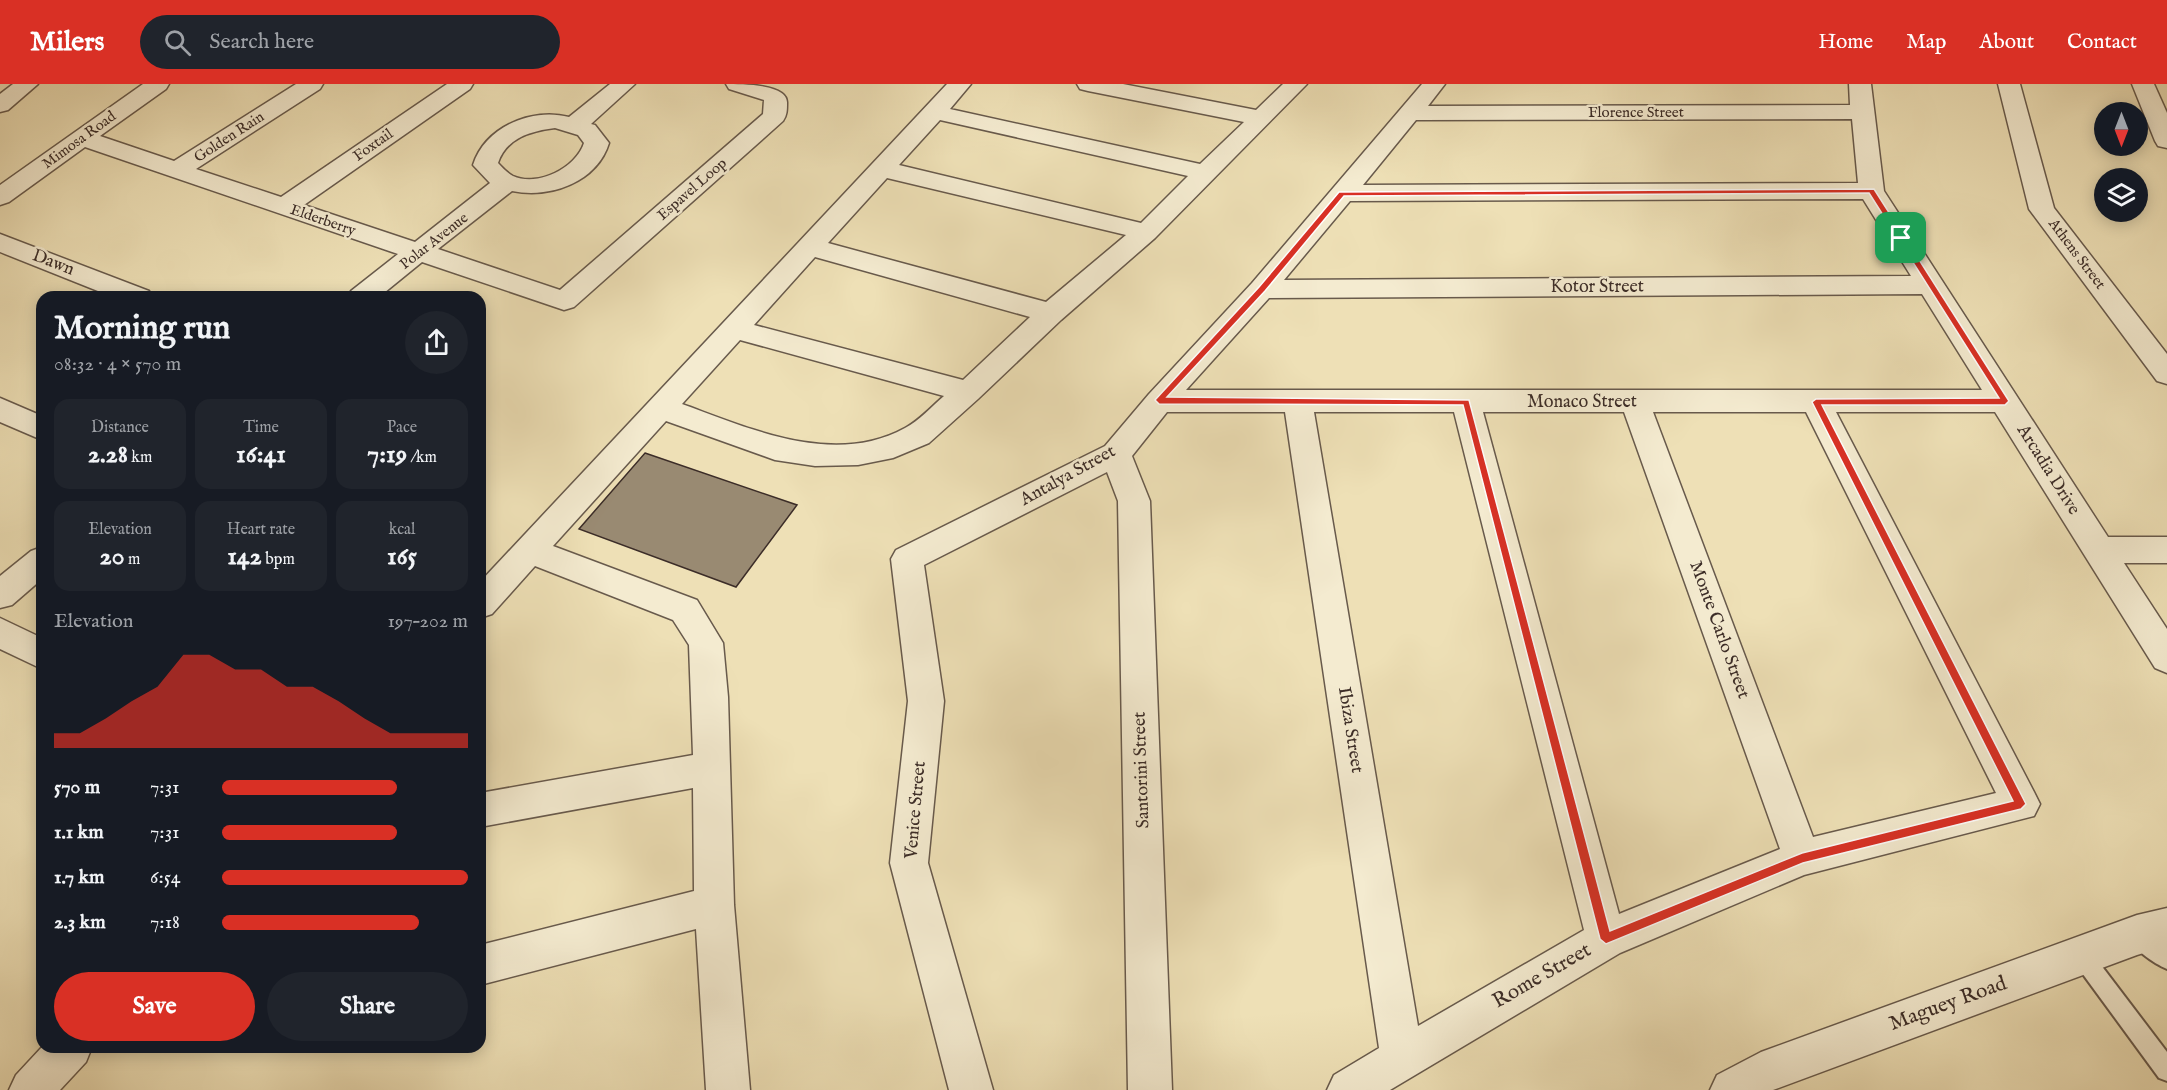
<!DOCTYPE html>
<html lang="en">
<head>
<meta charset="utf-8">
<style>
	body { margin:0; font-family:"IM FELL English",serif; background:#20242c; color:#f1f3f6; height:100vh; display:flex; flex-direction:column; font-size:22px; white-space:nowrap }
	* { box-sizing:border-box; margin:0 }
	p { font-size:20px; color:#9ea1a6 }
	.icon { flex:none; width:33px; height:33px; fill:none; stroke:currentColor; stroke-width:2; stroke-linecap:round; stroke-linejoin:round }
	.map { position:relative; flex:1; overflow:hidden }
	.panel { position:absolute; left:36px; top:207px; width:450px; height:762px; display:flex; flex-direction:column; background:#171b24; border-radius:18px; box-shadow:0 3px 15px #0003 }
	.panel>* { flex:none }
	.needle { width:39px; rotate:180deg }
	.tools { position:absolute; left:2094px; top:18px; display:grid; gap:12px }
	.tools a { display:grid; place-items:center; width:54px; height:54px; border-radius:50%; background:#171b24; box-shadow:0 3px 15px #0003; font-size:30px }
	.pin { position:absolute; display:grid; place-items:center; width:51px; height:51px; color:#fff; margin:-26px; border-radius:12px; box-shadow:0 3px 9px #0006 }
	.round { display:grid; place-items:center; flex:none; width:63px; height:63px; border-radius:32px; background:#20242c }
	.summary { display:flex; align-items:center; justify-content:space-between; height:102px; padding:0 18px }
	h1 { font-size:33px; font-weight:700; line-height:45px }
	.figures { display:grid; grid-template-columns:repeat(3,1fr); gap:9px; height:102px; padding:6px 18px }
	.figures div { display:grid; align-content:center; border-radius:15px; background:#20242c; text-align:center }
	.figures b { font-size:26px; font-weight:700 }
	.figures small { font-size:16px; font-weight:400 }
	.figures p { font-size:16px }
	.chart { height:168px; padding:12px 18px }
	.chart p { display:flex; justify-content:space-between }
	.chart svg { width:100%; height:108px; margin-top:6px; fill:#d93025; opacity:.7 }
	.button { display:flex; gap:12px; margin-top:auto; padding:12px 18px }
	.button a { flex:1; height:69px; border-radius:36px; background:#d93025; color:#fff; font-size:24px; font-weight:700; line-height:69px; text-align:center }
	.button a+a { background:#20242c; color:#f1f3f6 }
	ul { padding:0 18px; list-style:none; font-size:20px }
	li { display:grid; grid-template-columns:96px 72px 1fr; align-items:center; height:45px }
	li i { height:15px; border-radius:8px; background:#d93025 }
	header { display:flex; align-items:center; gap:36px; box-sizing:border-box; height:84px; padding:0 30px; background:#d93025; color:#fff }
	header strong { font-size:28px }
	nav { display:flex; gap:33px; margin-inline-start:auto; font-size:21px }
	.search { width:420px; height:54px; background:#20242c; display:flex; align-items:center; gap:15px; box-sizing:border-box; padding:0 21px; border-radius:33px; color:#9ea1a6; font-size:22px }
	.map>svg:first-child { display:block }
	.building { fill:#998a72; stroke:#3c2d28; stroke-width:1.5 }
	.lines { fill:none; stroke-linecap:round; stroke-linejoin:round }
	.service-casing { stroke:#685a4c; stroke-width:4 }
	.minor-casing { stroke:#685a4c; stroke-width:3 }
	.tertiary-casing { stroke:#685a4c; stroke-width:3 }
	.service { fill:#f4ebd0; fill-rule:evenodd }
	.minor { fill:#f4ebd0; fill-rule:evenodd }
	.tertiary { fill:#f4ebd0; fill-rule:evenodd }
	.route { fill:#d93025; stroke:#fff; stroke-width:1.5; fill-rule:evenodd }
	.labels { text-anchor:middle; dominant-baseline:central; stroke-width:5; stroke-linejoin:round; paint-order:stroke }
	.far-street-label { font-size:15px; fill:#3c2d28; stroke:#f4ebd0 }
	.street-label { font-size:18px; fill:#3c2d28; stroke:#f4ebd0 }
	.near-street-label { font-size:21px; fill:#3c2d28; stroke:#f4ebd0 }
</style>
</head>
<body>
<header>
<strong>Milers</strong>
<div class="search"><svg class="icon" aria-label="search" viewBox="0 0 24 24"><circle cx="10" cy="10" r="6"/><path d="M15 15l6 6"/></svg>Search here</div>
<nav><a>Home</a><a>Map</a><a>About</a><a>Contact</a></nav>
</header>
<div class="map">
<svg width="2167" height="1006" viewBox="0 0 2167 1006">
	<rect width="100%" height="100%" fill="#eee0b6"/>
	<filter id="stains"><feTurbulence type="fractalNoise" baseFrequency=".00333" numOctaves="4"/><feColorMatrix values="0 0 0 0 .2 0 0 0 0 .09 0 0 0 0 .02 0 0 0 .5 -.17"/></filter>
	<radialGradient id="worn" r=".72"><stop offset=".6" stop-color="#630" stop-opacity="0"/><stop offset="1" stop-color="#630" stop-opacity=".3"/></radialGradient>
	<path class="building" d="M645,369L797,421L736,503L579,445Z"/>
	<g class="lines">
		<g class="service-casing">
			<g id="service">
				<path d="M2137,841L2167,862V885C2153,879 2133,865 2127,851L2130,844Z"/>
				<path d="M2081,861L2088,864L2167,968V997L2159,994L2074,878L2071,871L2074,864Z"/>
			</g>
		</g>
		<g class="minor-casing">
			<g id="minor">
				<path d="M13,0H38L8,26L0,28V10Z"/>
				<path d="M143,0H169L166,5L100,52L174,77L296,0H323L320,5L196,85L281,113L447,0H473L470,5L304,121L415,158L490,99L473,81C485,43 532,23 569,33L610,0H635L591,40L595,41L609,59C597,98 550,115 512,107L438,165L560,206L763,30L764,16L729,5L726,0C742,0 788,0 787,19C787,26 787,31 783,37L574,223L564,226L422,178L379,213H347L351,207L398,170L85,63L9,118L0,121V101ZM555,44L578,51L584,59C576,84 538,103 513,92C507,89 502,83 498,79C506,54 531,47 555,44Z"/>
				<path d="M947,0H971L950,25L1200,80L1244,38L1088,7L1080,5L1077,0H1123L1256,26L1283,0H1307L1155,154L1061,236L978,315L929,359L893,374L858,381L815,382L775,376L666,337L553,462L697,516L723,559L728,613L734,821L750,1006H706L696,845L480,901V861L694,807L693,704L480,743V709L693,671L689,561L673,536L535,482L492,530L480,534V498ZM940,36L1188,92L1141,139L899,81ZM887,94L1126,151L1046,218L828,159ZM815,173L1030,233L963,296L754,241ZM740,256L944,312C932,322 919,337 905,344C834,383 751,345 682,320Z"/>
				<path d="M1422,0H1445L1428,22L1850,21L1849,0H1871L1884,107L2108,453H2167V479H2124L2167,545V589L2155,584L1995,328H1836L2034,708L2040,720L2034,732L1804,791L1620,869L1390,1006H1327L1334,991L1379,964L1285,328H1167L1132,372L1150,417L1172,1006H1128L1118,417L1107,388L924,481L944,617L928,779L993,1006H949L890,779L908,617L891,475L896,466L1105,362L1149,310L1252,199ZM1852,35L1858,99L1363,101L1416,36ZM1863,115L1911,192L1284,196L1350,117ZM1922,210L1982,306H1186L1269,214ZM1314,328H1454L1584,846L1418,942ZM1483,328H1624L1780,765L1619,830ZM1653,328H1806L1996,709L1813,753Z"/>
				<path d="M1998,0H2020L2054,124L2167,270V300L2157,297L2029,125Z"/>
				<path d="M2132,0H2154L2167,29V64L2158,62L2155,57Z"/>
				<path d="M0,150L149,207L153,213H113L0,168Z"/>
				<path d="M0,314L42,332V356L0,338Z"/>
				<path d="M42,463V495L12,521L0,524V492L31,467Z"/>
				<path d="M0,534L42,554V585L0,565Z"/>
				<path d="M42,963H92L86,978L60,1006H9L16,991Z"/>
			</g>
		</g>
		<g class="tertiary-casing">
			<path id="tertiary" d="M2167,824V862L2137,871L1773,1006H1710L1717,991L1761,968L2137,831Z"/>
		</g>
		<use href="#service" class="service"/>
		<use href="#minor" class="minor"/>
		<use href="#tertiary" class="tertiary"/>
	</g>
	<path class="route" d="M1874,105L2009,317L2005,321H1822L2026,720L2021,725L1803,779L1606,860L1600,855L1463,321L1159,320L1155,316L1259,203L1339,108ZM1869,109L1999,314L1816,315L1812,318L2013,717L1802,769L1610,847L1469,316L1167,313L1265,207L1344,112Z"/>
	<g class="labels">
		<g class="far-street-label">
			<text x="1636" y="28">Florence Street</text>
			<text transform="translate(229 53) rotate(-33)">Golden Rain</text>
			<text transform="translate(79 56) rotate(-36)">Mimosa Road</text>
			<text transform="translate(373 61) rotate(-35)">Foxtail</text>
			<text transform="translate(692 105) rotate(-41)">Espavel Loop</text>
			<text transform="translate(323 136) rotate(19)">Elderberry</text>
			<text transform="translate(434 157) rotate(-38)">Polar Avenue</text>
			<text transform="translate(2077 170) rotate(53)">Athens Street</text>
		</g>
		<g class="street-label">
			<text transform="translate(53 179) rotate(21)">Dawn</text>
			<text x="1597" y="203">Kotor Street</text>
			<text x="1582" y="318">Monaco Street</text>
			<text transform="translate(2048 386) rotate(58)">Arcadia Drive</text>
			<text transform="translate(1068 392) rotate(-29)">Antalya Street</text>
			<text transform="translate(1719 546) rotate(70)">Monte Carlo Street</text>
			<text transform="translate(1350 646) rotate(81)">Ibiza Street</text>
			<text transform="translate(1142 686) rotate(-92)">Santorini Street</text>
			<text transform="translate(916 726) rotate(-85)">Venice Street</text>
		</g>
		<g class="near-street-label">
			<text transform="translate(1542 892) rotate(-30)">Rome Street</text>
			<text transform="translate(1948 920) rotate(-20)">Maguey Road</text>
		</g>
	</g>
	<rect width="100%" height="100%" filter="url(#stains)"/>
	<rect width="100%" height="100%" fill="url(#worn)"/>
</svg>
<div class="tools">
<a><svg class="needle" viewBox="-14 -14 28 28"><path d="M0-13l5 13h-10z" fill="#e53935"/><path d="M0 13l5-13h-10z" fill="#9ea1a6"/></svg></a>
<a><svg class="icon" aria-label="layers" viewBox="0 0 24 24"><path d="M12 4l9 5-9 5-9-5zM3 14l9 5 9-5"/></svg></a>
</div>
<div class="pin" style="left:1901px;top:154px;background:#1e9e55"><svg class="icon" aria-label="arrive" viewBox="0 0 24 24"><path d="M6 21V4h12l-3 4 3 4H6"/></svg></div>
<section class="panel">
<div class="summary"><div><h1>Morning run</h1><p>08:32 · 4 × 570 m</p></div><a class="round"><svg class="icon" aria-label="share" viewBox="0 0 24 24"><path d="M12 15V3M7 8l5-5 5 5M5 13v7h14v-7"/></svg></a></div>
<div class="figures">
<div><p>Distance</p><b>2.28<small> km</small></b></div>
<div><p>Time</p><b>16:41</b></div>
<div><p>Pace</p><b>7:19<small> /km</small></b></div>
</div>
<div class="figures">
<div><p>Elevation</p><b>20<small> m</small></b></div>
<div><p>Heart rate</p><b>142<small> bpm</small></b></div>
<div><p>kcal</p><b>165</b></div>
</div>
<div class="chart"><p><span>Elevation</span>197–202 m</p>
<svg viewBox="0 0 160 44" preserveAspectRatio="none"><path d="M0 44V38L10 38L20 32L30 25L40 19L50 6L60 6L70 12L80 12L90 19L100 19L110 25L120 32L130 38L140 38L150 38L160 38V44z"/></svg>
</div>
<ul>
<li><b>570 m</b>7:31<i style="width:71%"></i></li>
<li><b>1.1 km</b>7:31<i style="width:71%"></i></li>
<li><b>1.7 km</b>6:54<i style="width:100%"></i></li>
<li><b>2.3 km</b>7:18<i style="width:80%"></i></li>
</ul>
<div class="button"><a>Save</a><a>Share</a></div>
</section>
</div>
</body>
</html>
